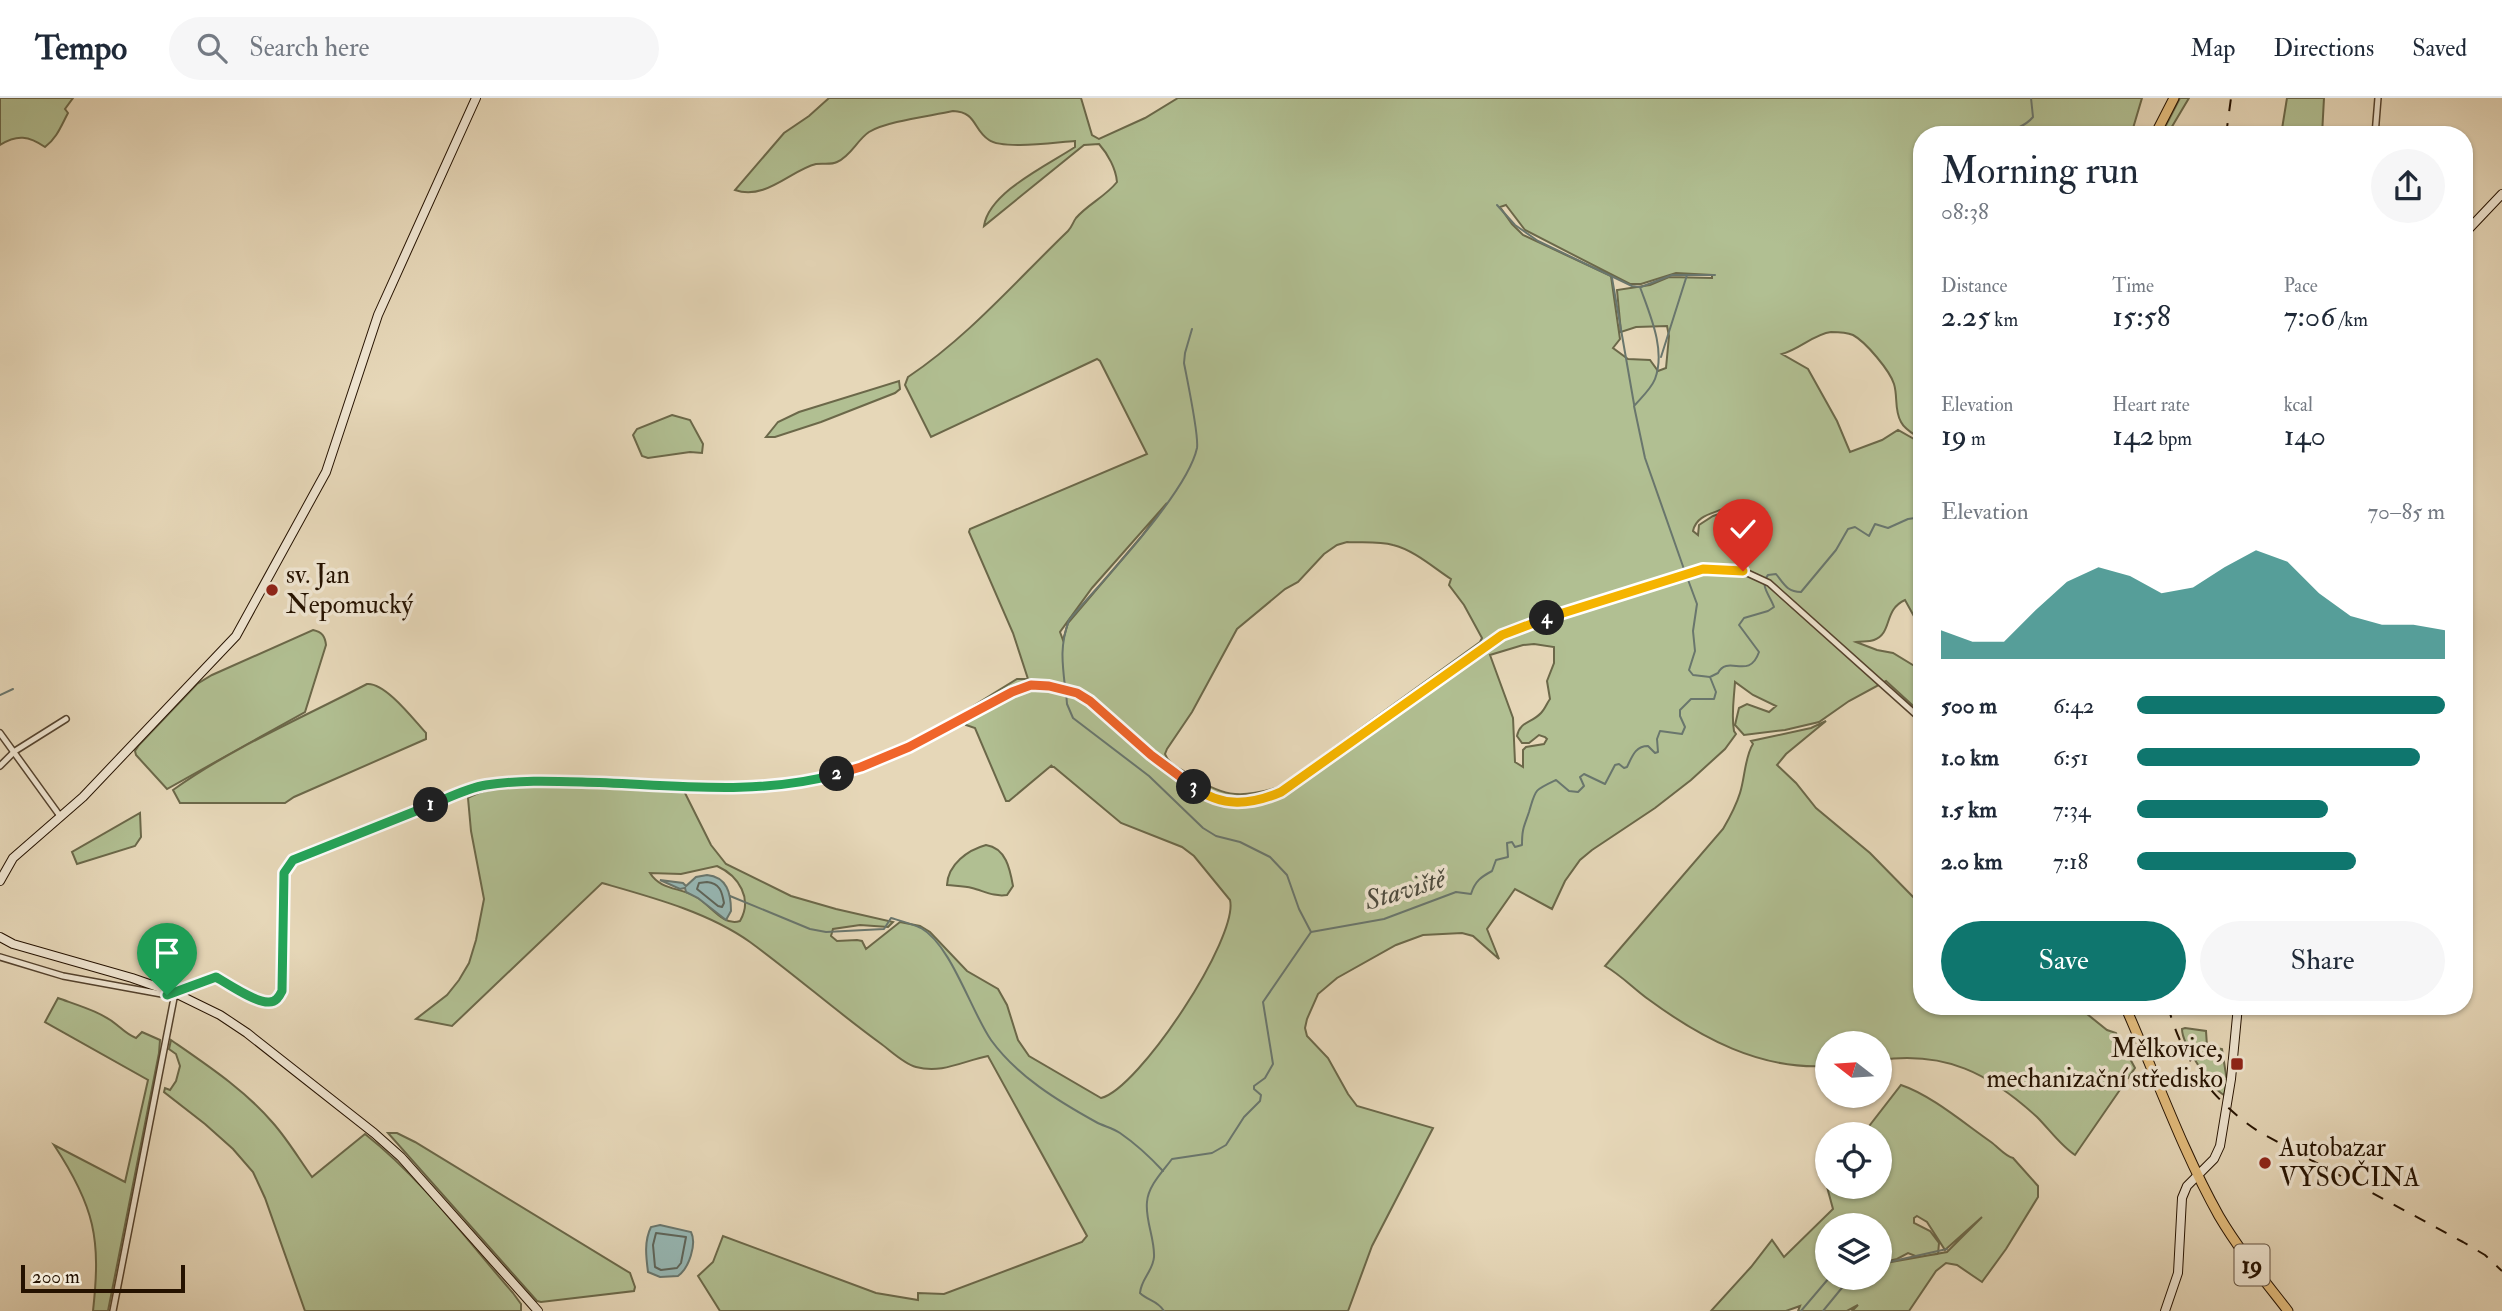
<!DOCTYPE html>
<html lang="en">
<head>
<meta charset="utf-8">
<style>
	body { margin:0; font-family:"IM FELL Double Pica",serif; background:#f6f6f7; color:#1f2937; height:100vh; display:flex; flex-direction:column; font-size:26px; white-space:nowrap }
	* { box-sizing:border-box; margin:0 }
	p { font-size:23px; color:#747a83 }
	.icon { flex:none; width:38px; height:38px; fill:none; stroke:currentColor; stroke-width:2; stroke-linecap:round; stroke-linejoin:round }
	.map { position:relative; flex:1; overflow:hidden }
	.drawer { position:absolute; left:1913px; top:28px; width:560px; height:889px; display:flex; flex-direction:column; background:#fff; border-radius:28px; box-shadow:0 2px 5px #0004 }
	.drawer>* { flex:none }
	.needle { width:46px; rotate:287deg }
	.tools { position:absolute; left:1815px; top:933px; display:grid; gap:14px }
	.tools a { display:grid; place-items:center; width:77px; height:77px; border-radius:50%; background:#fff; box-shadow:0 2px 5px #0004; font-size:35px }
	.scale { position:absolute; left:21px; bottom:18px; width:164px; box-sizing:border-box; padding-left:7px; border:4px solid #251200; border-top:0; font-size:19px; line-height:24px; white-space:nowrap; color:#251200; -webkit-text-stroke:5px #efe5d1; paint-order:stroke }
	.pin { position:absolute; display:grid; place-items:center; width:60px; height:60px; color:#fff; margin:-72px -30px; border-radius:50% 50% 50% 0; rotate:-45deg; box-shadow:0 0 7px #0007 }
	.pin .icon { rotate:45deg }
	.km { position:absolute; width:35px; height:35px; margin:-18px; border-radius:50%; background:#222; color:#fff; font-size:19px; line-height:35px; text-align:center }
	.round { display:grid; place-items:center; flex:none; width:74px; height:74px; border-radius:37px; background:#f6f6f7 }
	.headline { display:flex; align-items:center; justify-content:space-between; height:119px; padding:0 28px }
	h1 { font-size:38px; font-weight:600; line-height:52px }
	.figures { display:grid; grid-template-columns:repeat(3,1fr); gap:10px; height:119px; padding:7px 28px }
	.figures div { display:grid; align-content:center }
	.figures b { font-size:30px; font-weight:600 }
	.figures small { font-size:19px; font-weight:400 }
	.figures p { font-size:19px }
	.chart { height:196px; padding:14px 28px }
	.chart p { display:flex; justify-content:space-between }
	.chart svg { width:100%; height:126px; margin-top:7px; fill:#0f766e; opacity:.7 }
	.button { display:flex; gap:14px; margin-top:auto; padding:14px 28px }
	.button a { flex:1; height:80px; border-radius:42px; background:#0f766e; color:#fff; font-size:28px; font-weight:600; line-height:80px; text-align:center }
	.button a+a { background:#f6f6f7; color:#1f2937 }
	ul { padding:0 28px; list-style:none; font-size:23px }
	li { display:grid; grid-template-columns:112px 84px 1fr; align-items:center; height:52px }
	li i { height:18px; border-radius:9px; background:#0f766e }
	header { display:flex; align-items:center; gap:42px; box-sizing:border-box; height:98px; padding:0 35px; background:#fff; border-bottom:2px solid #e0e1e3 }
	header strong { font-size:33px }
	nav { display:flex; gap:38px; margin-inline-start:auto; font-size:24px }
	.search { width:490px; height:63px; background:#f6f6f7; display:flex; align-items:center; gap:18px; box-sizing:border-box; padding:0 24px; border-radius:38px; color:#747a83; font-size:26px }
	.map>svg:first-child { display:block }
	.green { fill:#b1bf92; stroke:#6b6849; stroke-width:2; fill-rule:evenodd }
	.water { fill:#97b8b5; stroke:#69766d; stroke-width:2 }
	.lines { fill:none; stroke-linecap:round; stroke-linejoin:round }
	.shore { stroke:#5e655a; stroke-width:2 }
	.stream { stroke:#69766d; stroke-width:2 }
	.street-casing { stroke:#55432e; stroke-width:8 }
	.secondary-casing { stroke:#251200; stroke-width:10 }
	.primary-casing { stroke:#251200; stroke-width:11 }
	.street { stroke:#efe5d1; stroke-width:5 }
	.secondary { stroke:#efe5d1; stroke-width:8 }
	.primary { stroke:#e3bc7c; stroke-width:9 }
	.rail { stroke:#251200; stroke-width:2; stroke-dasharray:12 12; stroke-linecap:butt }
	.split-1-casing { stroke:#fff; stroke-width:14 }
	.split-2-casing { stroke:#fff; stroke-width:14 }
	.split-3-casing { stroke:#fff; stroke-width:14 }
	.split-4-casing { stroke:#fff; stroke-width:14 }
	.split-5-casing { stroke:#fff; stroke-width:14 }
	.split-1 { stroke:#22a559; stroke-width:9 }
	.split-2 { stroke:#22a559; stroke-width:9 }
	.split-3 { stroke:#f0652b; stroke-width:9 }
	.split-4 { stroke:#f5b400; stroke-width:9 }
	.split-5 { stroke:#f5b400; stroke-width:9 }
	.poi-dot { fill:#8f2418; stroke:#efe5d1; stroke-width:2.5 }
	.labels { text-anchor:middle; dominant-baseline:central; stroke-width:7; stroke-linejoin:round; paint-order:stroke }
	.shield { fill:#efe5d1; stroke:#62513f; stroke-width:2 }
	.shield-label { font-size:24px; font-weight:bold; fill:#251200 }
	.poi-label { font-size:26px; fill:#251200; stroke:#efe5d1; text-anchor:start }
	.water-label { font-size:28px; font-style:italic; fill:#4d4c3f; stroke:#efe5d1 }
</style>
</head>
<body>
<header>
<strong>Tempo</strong>
<div class="search"><svg class="icon" aria-label="search" viewBox="0 0 24 24"><circle cx="10" cy="10" r="6"/><path d="M15 15l6 6"/></svg>Search here</div>
<nav><a>Map</a><a>Directions</a><a>Saved</a></nav>
</header>
<div class="map">
<svg width="2502" height="1213" viewBox="0 0 2502 1213">
	<rect width="100%" height="100%" fill="#e6d7b8"/>
	<filter id="stains"><feTurbulence type="fractalNoise" baseFrequency=".00286" numOctaves="4"/><feColorMatrix values="0 0 0 0 .2 0 0 0 0 .09 0 0 0 0 .02 0 0 0 .5 -.17"/></filter>
	<radialGradient id="worn" r=".72"><stop offset=".6" stop-color="#630" stop-opacity="0"/><stop offset="1" stop-color="#630" stop-opacity=".3"/></radialGradient>
	<g class="green">
		<path d="M0,0H73L65,11L68,15C61,28 57,40 45,49C29,38 17,36 0,47Z"/>
		<path d="M829,0H1081L1092,37L1099,41L1145,20L1178,0H2142L2131,37H1922L1921,341C1914,336 1905,332 1901,324C1894,312 1898,299 1894,286C1890,273 1866,244 1853,237C1846,234 1838,234 1831,234C1814,236 1800,251 1782,256L1808,271L1837,323L1850,354L1882,342L1898,332L1921,345V531L1905,502C1883,512 1893,535 1874,542C1869,544 1861,543 1856,544L1877,552L1893,555L1921,572V615L1886,583L1849,603L1819,624L1785,632L1744,637L1735,627L1739,610L1747,606L1769,614L1776,608L1753,597L1735,584C1734,601 1731,617 1734,633L1736,636L1725,651L1691,682L1655,710L1592,752L1580,762L1565,783L1552,811L1515,791L1487,831L1499,861L1473,838L1462,835L1423,837L1396,847L1337,880L1318,896L1307,921L1305,930L1307,938L1328,960L1348,996L1357,1008L1433,1030L1372,1148L1348,1213H720L698,1178L713,1164L723,1138L876,1195L918,1202V1195L944,1196L1082,1144L1087,1138L988,958C963,963 942,976 916,969C904,966 891,953 880,945C836,913 795,877 750,844C708,814 651,799 602,785L452,928L416,921L447,897L459,882L469,865L476,842L484,801L471,733L468,700C507,676 635,692 684,693L711,747L726,766L791,798L836,811L893,824L888,829L860,827L833,831L831,838L837,843L857,842L862,843L866,851L900,824L920,828L930,834L967,873L998,891L1007,907L1018,942L1029,958L1101,1000C1139,991 1239,839 1230,802L1194,758L1182,749L1121,725L1054,669H1051L1052,667L1009,703H1006L975,630L966,627L965,613L1017,581H1028L1013,535L969,434L970,431L1147,356L1100,263L1097,261L931,339L905,287L908,279C968,239 1016,183 1068,133C1072,129 1073,124 1076,120C1088,106 1105,99 1117,84C1116,71 1108,56 1099,46L1084,47L984,128C989,94 1048,67 1075,49V43C1057,44 1003,52 989,42C973,32 977,14 953,13C931,18 887,23 869,34C857,42 851,58 837,64C831,67 823,65 816,66C791,72 765,103 735,92L784,35L809,18ZM1506,107L1525,132L1630,186H1641L1676,175L1712,177V180L1669,179L1650,187L1617,192L1621,234L1636,229L1667,228L1669,238L1666,270L1658,273L1650,262L1628,261L1613,250L1620,241L1611,178L1523,137L1512,126L1500,109ZM1167,405L1141,439L1068,525L1063,542L1060,534L1092,490ZM1732,406L1735,411L1713,418L1699,427L1698,437L1693,433C1697,414 1719,416 1732,406ZM1347,444C1362,445 1379,443 1393,447C1414,452 1434,470 1451,481L1449,487L1464,507L1482,540L1480,544L1279,689C1238,702 1221,698 1185,674C1177,669 1168,665 1165,656L1167,651L1192,614L1237,531L1285,491L1298,484L1324,456L1337,447ZM1534,546L1554,549V565L1547,583L1550,601C1547,605 1545,611 1541,615C1532,625 1520,623 1517,638L1522,645H1529L1539,637L1545,639L1547,641L1544,646L1526,649L1523,652V669L1515,664L1513,620L1490,557L1523,547ZM717,768C739,778 753,801 740,823C724,829 711,808 698,800C682,789 661,793 650,775L681,776Z"/>
		<path d="M2180,0H2189L2167,37H2161Z"/>
		<path d="M2287,0H2324L2322,37H2281Z"/>
		<path d="M899,283L900,291L895,295L821,324L775,339H766L778,324L799,314Z"/>
		<path d="M672,317L690,322L703,346L702,355L690,354L648,360L642,358L633,337L637,331Z"/>
		<path d="M313,532C322,534 325,538 326,547L305,614L167,691L136,657L135,653L139,647L197,586L212,577Z"/>
		<path d="M367,586C385,584 414,622 426,635V641L294,699L285,705H180L173,692C233,649 302,620 367,586Z"/>
		<path d="M1826,623L1786,656L1777,667L1796,685L1816,710L1870,755L1921,807L1922,908H2077L2107,932L2116,935L2135,970L2075,1057C2061,1048 2049,1031 2037,1019C1989,975 1945,953 1880,962V945H1827V968C1760,972 1701,940 1648,901C1634,891 1621,877 1605,868L1723,731C1730,719 1736,708 1740,695C1745,679 1745,658 1753,646L1751,643L1811,630Z"/>
		<path d="M140,715L141,739L135,748L77,766L72,754Z"/>
		<path d="M986,747C1006,750 1010,771 1013,788L1007,797C994,799 984,793 972,790C964,788 955,788 947,787C948,766 968,752 986,747Z"/>
		<path d="M58,900C77,907 102,914 117,927C123,932 128,937 136,940L142,934L160,942L159,955L108,1213H93C101,1141 95,1109 54,1047L125,1084L148,982L45,924Z"/>
		<path d="M2185,930L2206,933L2207,948L2222,951L2227,983L2224,997C2211,990 2182,946 2182,931Z"/>
		<path d="M171,942C207,967 245,992 273,1025C288,1042 299,1061 312,1079L365,1036C421,1080 466,1141 513,1195L521,1206V1213H305L265,1100L253,1074L233,1051L205,1026L164,994L165,990L170,992L176,983L180,968L176,956L169,951Z"/>
		<path d="M1901,987C1931,997 1965,1026 1991,1044C1998,1049 2005,1058 2013,1060L2038,1088V1099L2006,1151L1982,1184L1957,1167L1946,1165L1936,1173L1909,1213H1852L1858,1207L1847,1213H1798L1800,1208L1786,1213H1711L1751,1169L1772,1142L1784,1159L1833,1111L1827,1089L1880,1088V1036H1863ZM1917,1118L1927,1124L1945,1152L1982,1119L1947,1154L1880,1166V1180H1827V1127H1839V1124L1845,1127H1880V1165L1897,1161L1908,1155L1918,1159L1938,1156L1939,1145L1930,1133L1914,1125V1120Z"/>
		<path d="M388,1035H397L415,1044L630,1175L635,1189L634,1193L541,1204L537,1203Z"/>
	</g>
	<g class="water">
		<path d="M707,777C727,779 731,795 731,813L726,822L698,800L686,794L685,790L680,791L660,782L683,785L686,788L696,779Z"/>
		<path d="M660,1127L691,1134C697,1146 689,1170 678,1178L660,1179L648,1174C646,1159 644,1143 651,1129Z"/>
	</g>
	<g class="lines">
		<g class="shore">
			<path d="M707,784C720,785 722,794 724,805L722,809L718,808L697,791L699,785Z"/>
			<path d="M656,1135L686,1139L681,1165L677,1170L661,1172L655,1169L653,1147Z"/>
		</g>
		<g class="stream">
			<path d="M1993,37C2007,33 2023,31 2033,19L2031,0"/>
			<path d="M1497,107L1515,127L1538,143L1632,188L1640,189C1650,217 1666,252 1655,281C1651,291 1641,300 1634,308L1645,360L1685,474"/>
			<path d="M1612,180L1634,306"/>
			<path d="M1641,189L1672,177H1715"/>
			<path d="M1661,259L1687,177"/>
			<path d="M1687,479L1697,506L1693,533L1695,553L1689,572L1693,577L1710,579"/>
			<path d="M1065,589C1062,563 1060,547 1069,522C1101,484 1187,396 1197,350C1199,337 1187,281 1184,265L1185,255L1192,231"/>
			<path d="M1066,594L1067,606L1073,620L1149,678L1203,730L1216,738L1240,744L1270,759L1287,777L1299,811L1311,834"/>
			<path d="M0,597L13,591"/>
			<path d="M730,798L810,831L826,834L884,831L891,820C901,823 912,826 921,830C951,847 971,913 991,942C1017,978 1058,1003 1096,1024C1103,1028 1113,1030 1120,1035C1136,1046 1150,1059 1163,1073"/>
			<path d="M1880,1166L1947,1151"/>
			<path d="M1164,1213C1157,1202 1148,1203 1140,1195C1141,1181 1153,1173 1154,1159C1155,1141 1145,1122 1147,1104C1148,1088 1163,1073 1172,1061L1212,1055L1226,1047L1244,1019L1260,1003L1261,997L1254,991V988L1265,980L1273,966L1263,904L1311,834L1384,821L1456,794L1471,796C1475,783 1481,779 1492,773L1496,762L1508,759L1507,745L1512,744L1515,749L1522,747C1522,730 1524,729 1529,714C1536,691 1533,693 1556,682L1569,693L1578,694L1584,688L1580,679L1584,676L1605,686L1615,667L1619,666L1624,670L1627,669C1632,659 1635,648 1648,648L1655,655L1658,654L1657,641L1660,633L1682,636L1685,629L1680,618V612L1691,601H1714L1716,594L1710,579L1718,575C1728,556 1749,583 1759,554L1739,527L1744,520L1768,513L1774,509C1770,497 1759,488 1768,477L1776,476C1784,486 1787,494 1801,494L1836,452L1848,431L1855,429L1869,438L1875,426L1888,430L1908,421L1922,419"/>
			<path d="M1801,1213L1829,1180"/>
			<path d="M1823,1213L1850,1180"/>
		</g>
		<g class="street-casing">
			<g id="street">
				<path d="M2375,37L2378,0"/>
				<path d="M0,635L60,718"/>
				<path d="M0,668L15,653L66,621"/>
				<path d="M0,859L63,878L167,897L216,879C228,886 256,905 269,904C276,904 279,899 282,893L284,775L293,762L307,756L483,688L548,683L763,690L813,683L861,669L909,649L1012,594L1031,587L1063,590L1090,603L1151,657L1199,693L1218,701L1240,705L1259,703L1281,694L1502,537L1525,527L1703,471L1743,473L1769,485L1922,622"/>
				<path d="M113,1213L175,895"/>
			</g>
		</g>
		<g class="secondary-casing">
			<g id="secondary">
				<path d="M2464,136L2502,96"/>
				<path d="M0,783L13,760L83,699L236,538L326,374L378,217L476,0"/>
				<path d="M0,839L13,846L132,880L175,895L220,917L247,935L374,1035L401,1059L538,1213"/>
				<path d="M2165,1213L2178,1175L2182,1100L2187,1088L2214,1061L2220,1048L2231,981L2238,908"/>
			</g>
		</g>
		<g class="primary-casing">
			<g id="primary">
				<path d="M2155,37L2174,0"/>
				<path d="M2125,908C2156,978 2182,1052 2219,1118C2239,1152 2264,1182 2288,1213"/>
			</g>
		</g>
		<use href="#street" class="street"/>
		<use href="#secondary" class="secondary"/>
		<use href="#primary" class="primary"/>
		<g class="rail">
			<path d="M2226,37L2231,0"/>
			<path d="M2168,908C2182,962 2214,1005 2261,1035L2463,1144L2485,1157L2502,1173"/>
		</g>
	</g>
	<g class="lines">
		<g class="split-1-casing">
			<path id="split-1" d="M167,897L216,879C228,886 256,905 269,904C276,904 279,899 282,893L284,775L293,762L431,707"/>
		</g>
		<g class="split-2-casing">
			<path id="split-2" d="M431,707C448,700 467,690 486,687C517,682 550,683 582,684C665,686 756,699 837,676"/>
		</g>
		<g class="split-3-casing">
			<path id="split-3" d="M837,676L861,669L909,649L1012,594L1031,587L1049,588L1077,595L1090,603L1151,657L1194,689"/>
		</g>
		<g class="split-4-casing">
			<path id="split-4" d="M1194,689C1222,710 1251,707 1281,694L1502,537L1547,520"/>
		</g>
		<g class="split-5-casing">
			<path id="split-5" d="M1547,520L1703,471L1743,473"/>
		</g>
		<use href="#split-1" class="split-1"/>
		<use href="#split-2" class="split-2"/>
		<use href="#split-3" class="split-3"/>
		<use href="#split-4" class="split-4"/>
		<use href="#split-5" class="split-5"/>
	</g>
	<g class="poi-dot">
		<circle cx="272" cy="492" r="7"/>
		<rect x="2230" y="959" width="14" height="14" rx="3.5"/>
		<circle cx="2265" cy="1065" r="7"/>
	</g>
	<g class="labels">
		<rect class="shield" x="2234.5" y="1146.5" width="35" height="41" rx="5"/>
		<g class="shield-label">
			<text x="2252" y="1167">19</text>
		</g>
		<g class="poi-label">
			<text x="286" y="477">sv. Jan<tspan x="286" dy="30">Nepomucký</tspan></text>
			<text x="2223" y="951" text-anchor="end">Mělkovice,<tspan x="2223" dy="30">mechanizační středisko</tspan></text>
			<text x="2279" y="1050">Autobazar<tspan x="2279" dy="30">VYSOČINA</tspan></text>
		</g>
		<g class="water-label">
			<text transform="translate(1405 792) rotate(-17)">Staviště</text>
		</g>
	</g>
	<rect width="100%" height="100%" filter="url(#stains)"/>
	<rect width="100%" height="100%" fill="url(#worn)"/>
</svg>
<div class="tools">
<a><svg class="needle" viewBox="-14 -14 28 28"><path d="M0-13l5 13h-10z" fill="#e53935"/><path d="M0 13l5-13h-10z" fill="#747a83"/></svg></a>
<a><svg class="icon" aria-label="locate" viewBox="0 0 24 24"><circle cx="12" cy="12" r="6"/><path d="M12 2v4M12 18v4M2 12h4M18 12h4"/></svg></a>
<a><svg class="icon" aria-label="layers" viewBox="0 0 24 24"><path d="M12 4l9 5-9 5-9-5zM3 14l9 5 9-5"/></svg></a>
</div>
<div class="scale">200 m</div>
<div class="pin" style="left:167px;top:897px;background:#1e9e55"><svg class="icon" aria-label="arrive" viewBox="0 0 24 24"><path d="M6 21V4h12l-3 4 3 4H6"/></svg></div>
<div class="pin" style="left:1743px;top:473px;background:#d93025"><svg class="icon" aria-label="check" viewBox="0 0 24 24"><path d="M5 12l5 5 9-10"/></svg></div>
<b class="km" style="left:431px;top:707px">1</b>
<b class="km" style="left:837px;top:676px">2</b>
<b class="km" style="left:1194px;top:689px">3</b>
<b class="km" style="left:1547px;top:520px">4</b>
<section class="drawer">
<div class="headline"><div><h1>Morning run</h1><p>08:38</p></div><a class="round"><svg class="icon" aria-label="share" viewBox="0 0 24 24"><path d="M12 15V3M7 8l5-5 5 5M5 13v7h14v-7"/></svg></a></div>
<div class="figures">
<div><p>Distance</p><b>2.25<small> km</small></b></div>
<div><p>Time</p><b>15:58</b></div>
<div><p>Pace</p><b>7:06<small> /km</small></b></div>
</div>
<div class="figures">
<div><p>Elevation</p><b>19<small> m</small></b></div>
<div><p>Heart rate</p><b>142<small> bpm</small></b></div>
<div><p>kcal</p><b>140</b></div>
</div>
<div class="chart"><p><span>Elevation</span>70–85 m</p>
<svg viewBox="0 0 160 44" preserveAspectRatio="none"><path d="M0 44V34L10 38L20 38L30 27L40 17L50 12L60 15L70 21L80 19L90 12L100 6L110 10L120 21L130 29L140 32L150 32L160 34V44z"/></svg>
</div>
<ul>
<li><b>500 m</b>6:42<i style="width:100%"></i></li>
<li><b>1.0 km</b>6:51<i style="width:92%"></i></li>
<li><b>1.5 km</b>7:34<i style="width:62%"></i></li>
<li><b>2.0 km</b>7:18<i style="width:71%"></i></li>
</ul>
<div class="button"><a>Save</a><a>Share</a></div>
</section>
</div>
</body>
</html>
